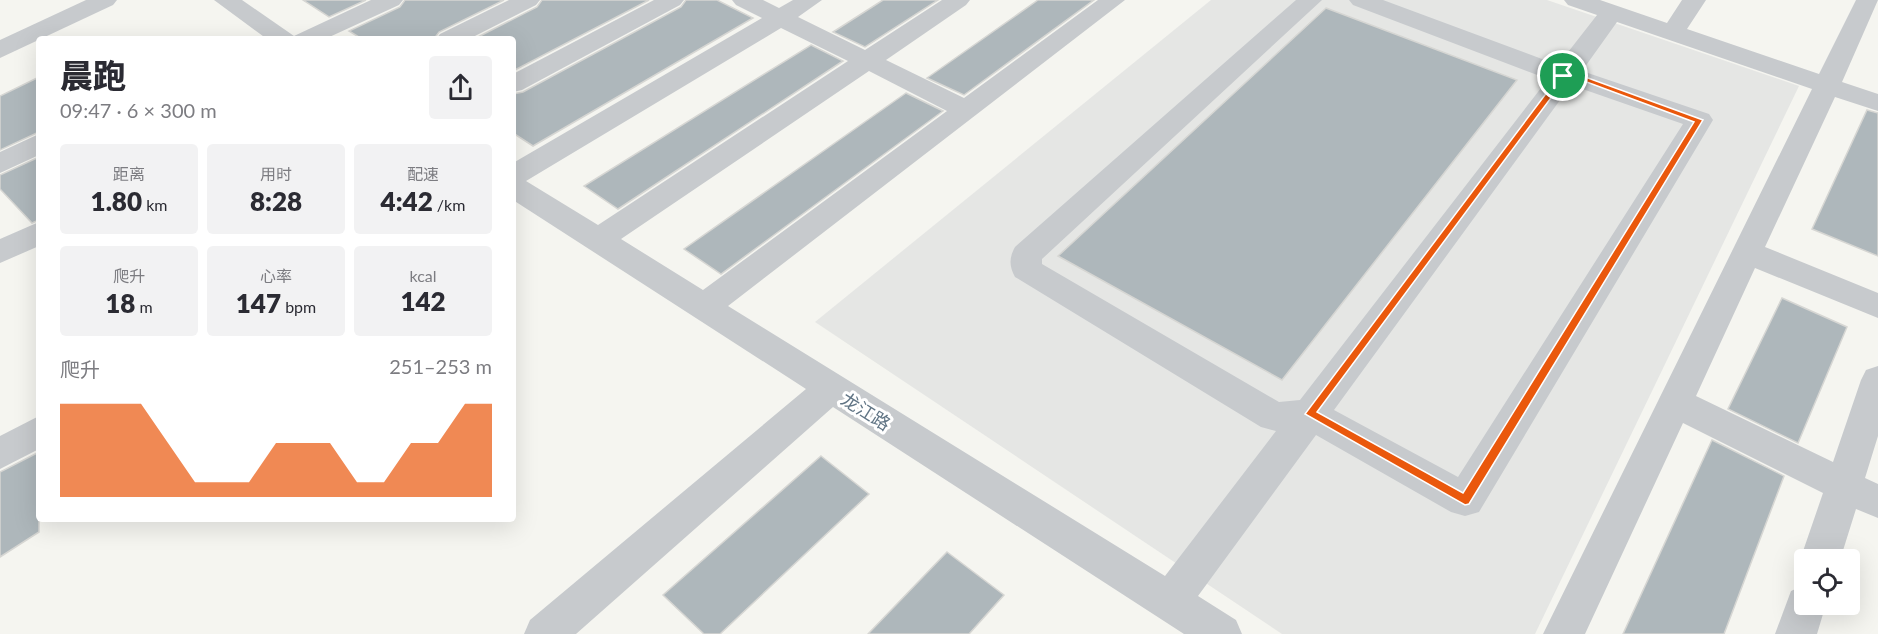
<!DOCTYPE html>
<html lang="zh">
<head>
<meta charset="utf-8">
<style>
	body { margin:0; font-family:Lato,"Noto Sans SC",sans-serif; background:#f2f2f3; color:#2b2b33; height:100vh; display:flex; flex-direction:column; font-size:22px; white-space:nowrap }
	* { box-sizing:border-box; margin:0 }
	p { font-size:20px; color:#7c7c81 }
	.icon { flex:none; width:33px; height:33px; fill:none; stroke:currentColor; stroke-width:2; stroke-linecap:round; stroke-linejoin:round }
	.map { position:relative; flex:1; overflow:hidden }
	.drawer { position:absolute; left:36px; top:36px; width:480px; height:486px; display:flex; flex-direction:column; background:#fff; border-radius:6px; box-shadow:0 6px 24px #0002 }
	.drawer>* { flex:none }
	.fabs { position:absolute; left:1794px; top:549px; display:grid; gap:12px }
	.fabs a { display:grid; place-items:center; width:66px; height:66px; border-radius:6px; background:#fff; box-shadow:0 6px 24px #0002; font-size:30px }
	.pin { position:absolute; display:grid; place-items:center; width:51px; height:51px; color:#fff; margin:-26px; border:3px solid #fff; border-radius:50%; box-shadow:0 2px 6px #0007 }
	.round { display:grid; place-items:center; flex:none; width:63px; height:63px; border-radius:6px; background:#f2f2f3 }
	.summary { display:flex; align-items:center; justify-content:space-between; height:102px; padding:0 24px }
	h1 { font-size:33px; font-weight:800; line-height:45px }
	.figures { display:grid; grid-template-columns:repeat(3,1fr); gap:9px; height:102px; padding:6px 24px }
	.figures div { display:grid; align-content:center; border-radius:6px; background:#f2f2f3; text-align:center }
	.figures b { font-size:26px; font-weight:800 }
	.figures small { font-size:16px; font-weight:400 }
	.figures p { font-size:16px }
	.chart { height:168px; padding:12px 24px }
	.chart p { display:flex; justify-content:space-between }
	.chart svg { width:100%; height:108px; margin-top:6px; fill:#ea580c; opacity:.7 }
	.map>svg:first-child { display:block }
	.built { fill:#e5e6e4 }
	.building { fill:#aeb7bb; stroke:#d6d6d3; stroke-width:1.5 }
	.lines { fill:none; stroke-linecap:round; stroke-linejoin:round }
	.minor { fill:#c7cacd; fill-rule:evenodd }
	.route { fill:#ea580c; stroke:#fff; stroke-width:1.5; fill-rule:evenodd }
	.labels { text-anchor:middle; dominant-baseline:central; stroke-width:6; stroke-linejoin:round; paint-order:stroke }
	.street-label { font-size:18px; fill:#617585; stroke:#fff }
</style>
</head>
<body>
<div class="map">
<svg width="1878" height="634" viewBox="0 0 1878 634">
	<rect width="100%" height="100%" fill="#f5f5f0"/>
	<path class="built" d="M1211,0H1547L1799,86L1535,634H1282L815,322Z"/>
	<g class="building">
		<path d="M303,0H366L329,17Z"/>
		<path d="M405,0H504L439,32L434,39H362L349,31L400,7Z"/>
		<path d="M542,0H649L513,71V39H474L537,7Z"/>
		<path d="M686,0H717L753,18L533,146L513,133V94L523,92L681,7Z"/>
		<path d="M883,0H938L865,47L833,32Z"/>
		<path d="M1038,0H1094L964,95L927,78Z"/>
		<path d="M1326,8L1517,80L1282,380L1058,256Z"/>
		<path d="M811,45L843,61L618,209L584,186Z"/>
		<path d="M39,77V132L0,150V96Z"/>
		<path d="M906,93L943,111L721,274L684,249Z"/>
		<path d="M1867,110L1878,113V256L1812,229Z"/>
		<path d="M39,157V220L32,223L0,189V175Z"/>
		<path d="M1782,298L1847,327L1798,443L1728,409Z"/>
		<path d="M1712,440L1784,476L1724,634H1623Z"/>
		<path d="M39,452V532L0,557V472Z"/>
		<path d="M821,456L869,494L720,634H704L663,595Z"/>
		<path d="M947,552L1004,595L969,634H868Z"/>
	</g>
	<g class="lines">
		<g class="minor">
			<path d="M86,0H117L113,5L0,58V40Z"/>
			<path d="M214,0H242L294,36L371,0H403L399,5L325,39H267Z"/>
			<path d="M509,0H540L536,5L469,39H436L440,34Z"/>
			<path d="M654,0H684L680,5L522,90L513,92V74Z"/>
			<path d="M732,0H763L779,8L793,0H822L798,17L865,50L942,0H970L966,5L886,60L964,98L1098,0H1125L728,306L1165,576L1276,431L1261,427L1015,277C1009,266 1009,258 1015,247L1296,0H1322L1042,259V264L1279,402L1300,400L1548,79L1353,5L1349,0H1383L1558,65L1597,15L1568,5L1564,0H1600L1667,23L1682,0H1706L1687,29L1819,74L1856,0H1878L1842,82L1878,94V111L1835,97L1765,247L1878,293V318L1755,268L1696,396L1833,462L1861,380L1866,370L1878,366V436L1865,478L1878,484V518L1856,509L1840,560H1804V570L1800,560L1823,493L1683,423L1585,634H1543L1812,89L1617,22L1582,71L1709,114L1713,120L1479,512L1465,516L1451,512L1316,435L1198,596L1236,620L1242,634H1184L833,407L576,634H524L530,620L806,389L513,200V163L762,18L736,5ZM781,28L848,61L598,225L526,181ZM869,71L947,111L703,290L621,239ZM1571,85L1683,124L1458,477L1334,410Z"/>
			<path d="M39,134V155L0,173V152Z"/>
			<path d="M39,222V246L0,263V239Z"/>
			<path d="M39,416V449L0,469V436Z"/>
			<path d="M1804,585V604H1826L1817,634H1775L1791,591Z"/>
		</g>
	</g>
	<path class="route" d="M1560,75L1588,78L1703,120L1469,504L1465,505L1305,414ZM1565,79L1584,81L1694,122L1463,493L1317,412Z"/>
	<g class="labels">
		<g class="street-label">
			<text transform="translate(866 411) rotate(32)">龙江路</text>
		</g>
	</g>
</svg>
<div class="fabs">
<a><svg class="icon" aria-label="locate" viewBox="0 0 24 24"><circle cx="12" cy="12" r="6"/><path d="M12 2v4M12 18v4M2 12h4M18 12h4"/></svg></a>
</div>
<div class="pin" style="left:1563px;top:76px;background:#1e9e55"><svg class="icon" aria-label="arrive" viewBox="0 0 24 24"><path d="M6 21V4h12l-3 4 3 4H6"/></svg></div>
<section class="drawer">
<div class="summary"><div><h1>晨跑</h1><p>09:47 · 6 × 300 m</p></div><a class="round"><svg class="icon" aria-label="share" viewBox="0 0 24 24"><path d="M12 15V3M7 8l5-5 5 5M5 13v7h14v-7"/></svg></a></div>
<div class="figures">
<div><p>距离</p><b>1.80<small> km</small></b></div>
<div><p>用时</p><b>8:28</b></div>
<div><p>配速</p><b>4:42<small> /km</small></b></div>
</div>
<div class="figures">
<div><p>爬升</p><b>18<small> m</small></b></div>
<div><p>心率</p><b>147<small> bpm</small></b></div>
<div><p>kcal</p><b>142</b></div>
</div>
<div class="chart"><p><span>爬升</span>251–253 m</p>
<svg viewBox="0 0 160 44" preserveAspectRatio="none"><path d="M0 44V6L10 6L20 6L30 6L40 22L50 38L60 38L70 38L80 22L90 22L100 22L110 38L120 38L130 22L140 22L150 6L160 6V44z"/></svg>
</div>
</section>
</div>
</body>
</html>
